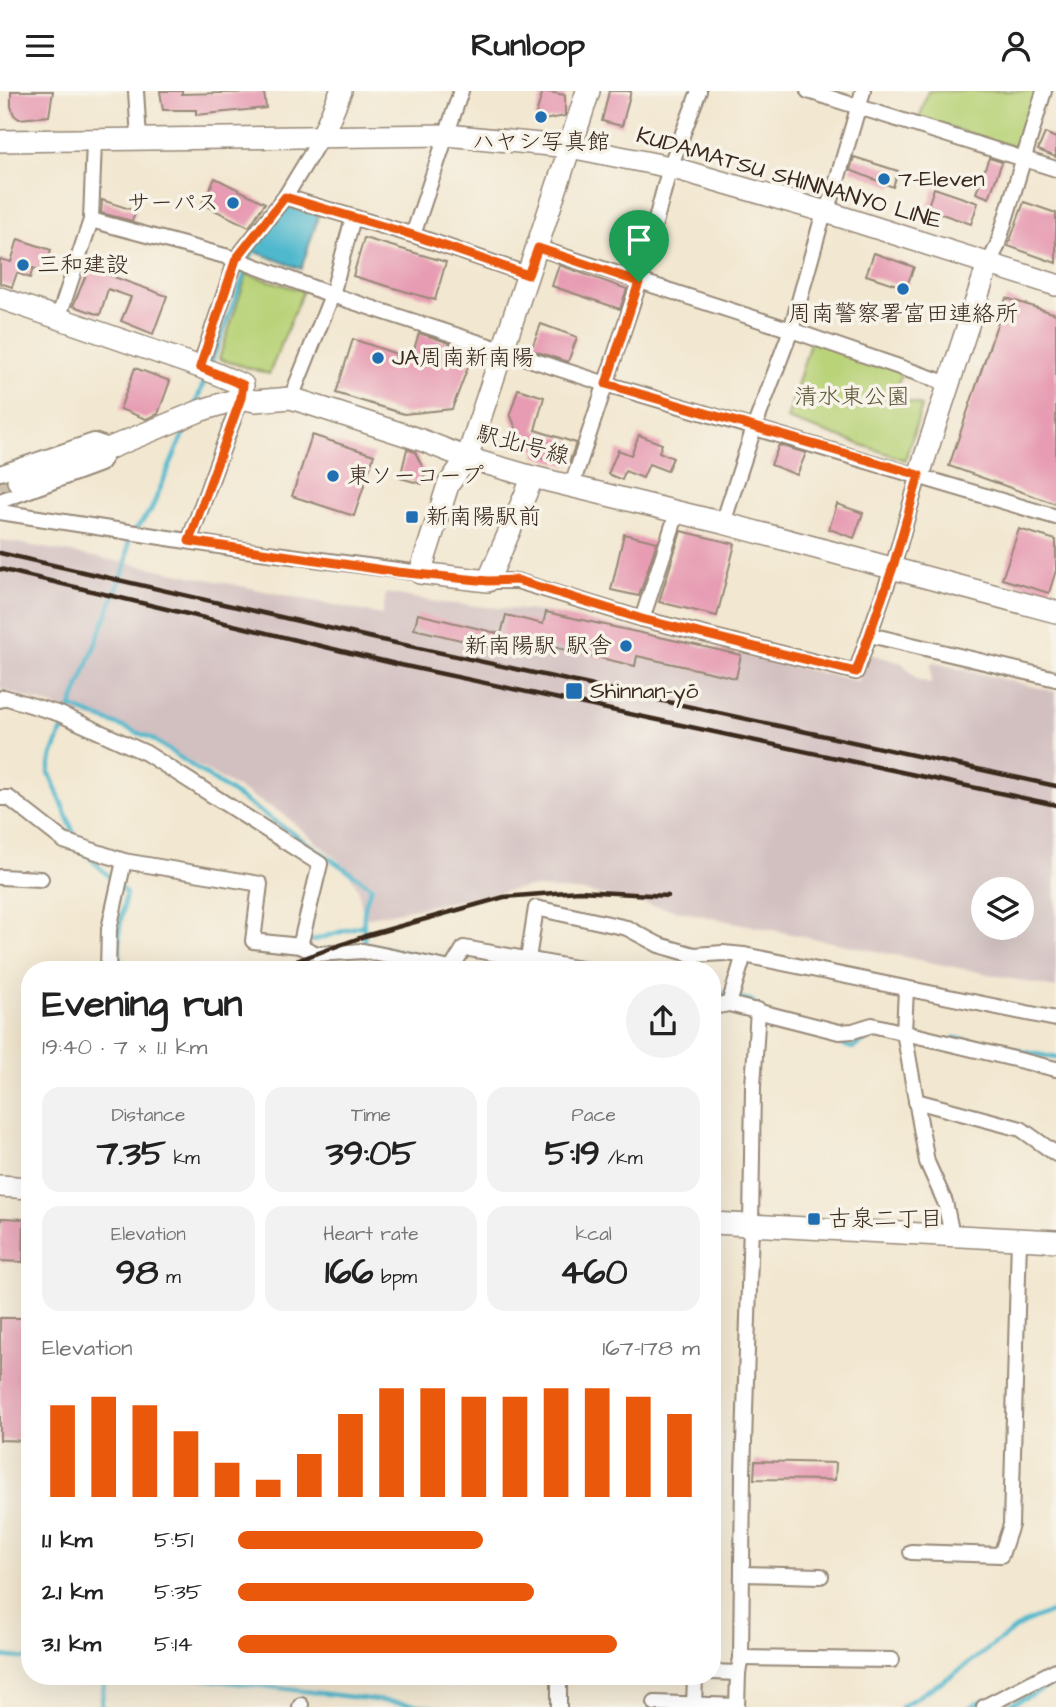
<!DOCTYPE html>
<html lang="en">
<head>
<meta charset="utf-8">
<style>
	body { margin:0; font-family:"Architects Daughter","Klee One",sans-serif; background:#f2f2f2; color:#222; height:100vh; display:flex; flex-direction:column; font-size:26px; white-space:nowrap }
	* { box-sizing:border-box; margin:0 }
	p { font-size:23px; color:#767676 }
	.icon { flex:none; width:38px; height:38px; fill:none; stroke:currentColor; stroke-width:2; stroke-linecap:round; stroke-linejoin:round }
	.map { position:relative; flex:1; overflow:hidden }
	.sheet { position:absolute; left:21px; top:870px; width:700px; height:724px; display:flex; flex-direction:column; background:#fff; border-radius:28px; box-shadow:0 7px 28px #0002 }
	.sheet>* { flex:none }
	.buttons { position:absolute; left:971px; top:786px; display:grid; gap:14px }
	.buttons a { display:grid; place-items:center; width:63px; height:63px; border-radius:50%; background:#fff; box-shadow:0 7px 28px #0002; font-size:35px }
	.pin { position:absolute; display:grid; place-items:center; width:60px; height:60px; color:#fff; margin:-72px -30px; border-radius:50% 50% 50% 0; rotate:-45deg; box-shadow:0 0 7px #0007 }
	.pin .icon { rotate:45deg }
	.round { display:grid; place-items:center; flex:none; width:74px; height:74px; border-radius:37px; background:#f2f2f2 }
	.summary { display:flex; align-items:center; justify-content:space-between; height:119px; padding:0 21px }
	h1 { font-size:38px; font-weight:700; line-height:52px }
	.metrics { display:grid; grid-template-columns:repeat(3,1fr); gap:10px; height:119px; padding:7px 21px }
	.metrics div { display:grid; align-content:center; border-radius:18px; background:#f2f2f2; text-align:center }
	.metrics b { font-size:35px; font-weight:700 }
	.metrics small { font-size:19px; font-weight:400 }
	.metrics p { font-size:19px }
	.chart { height:196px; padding:14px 21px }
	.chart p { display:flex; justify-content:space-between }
	.chart svg { width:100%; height:126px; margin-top:7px; stroke:#ea580c; stroke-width:6 }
	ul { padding:0 21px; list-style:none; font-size:23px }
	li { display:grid; grid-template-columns:112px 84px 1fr; align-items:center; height:52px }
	li i { height:18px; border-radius:9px; background:#ea580c }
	header { display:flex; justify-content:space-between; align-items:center; height:91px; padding:0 21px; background:#fff; font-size:32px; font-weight:700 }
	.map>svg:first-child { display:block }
	.industrial { fill:#d2bfc0; fill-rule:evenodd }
	.green { fill:#b9d379; stroke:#7a7e4c; stroke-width:2 }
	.water { fill:#4fb8cd; stroke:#457176; stroke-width:2 }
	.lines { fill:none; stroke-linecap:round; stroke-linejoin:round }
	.stream { stroke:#4fb8cd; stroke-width:4.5 }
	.building { fill:#e79cb3 }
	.secondary-tunnel { stroke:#cdc1ac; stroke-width:21; stroke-dasharray:21 10; stroke-linecap:butt }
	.street-casing { stroke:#968877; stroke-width:18 }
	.secondary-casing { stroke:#968877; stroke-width:24 }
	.primary-casing { stroke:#968877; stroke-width:26 }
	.street { stroke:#fff; stroke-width:14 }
	.secondary { stroke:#fff; stroke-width:21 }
	.primary { stroke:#fff; stroke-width:23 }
	.rail { stroke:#3b2a1e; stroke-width:4.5 }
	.route-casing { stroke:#fff; stroke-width:14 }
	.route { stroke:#ea580c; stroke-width:9 }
	.poi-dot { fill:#1f6fb2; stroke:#f7f3e8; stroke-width:2.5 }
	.labels { text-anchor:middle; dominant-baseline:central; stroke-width:7; stroke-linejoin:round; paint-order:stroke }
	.poi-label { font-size:23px; fill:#3b2a1e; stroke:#f7f3e8; text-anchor:start }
	.street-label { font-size:23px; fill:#3b2a1e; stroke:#f7f3e8 }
	.park-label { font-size:23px; fill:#5a5435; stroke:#f7f3e8 }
</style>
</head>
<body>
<header><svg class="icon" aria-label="menu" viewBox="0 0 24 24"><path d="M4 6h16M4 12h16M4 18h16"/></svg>Runloop<svg class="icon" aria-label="person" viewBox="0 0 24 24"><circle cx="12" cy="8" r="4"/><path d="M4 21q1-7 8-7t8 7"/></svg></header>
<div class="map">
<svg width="1056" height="1616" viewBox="0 0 1056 1616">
	<rect width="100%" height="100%" fill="#f7f3e8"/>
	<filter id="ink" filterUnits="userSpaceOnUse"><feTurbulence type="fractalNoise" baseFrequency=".0143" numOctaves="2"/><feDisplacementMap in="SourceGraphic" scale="14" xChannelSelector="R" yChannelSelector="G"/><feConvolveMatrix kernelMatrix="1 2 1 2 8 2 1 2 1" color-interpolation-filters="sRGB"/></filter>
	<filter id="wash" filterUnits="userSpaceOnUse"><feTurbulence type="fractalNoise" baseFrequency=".00686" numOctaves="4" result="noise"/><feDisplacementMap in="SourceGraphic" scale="28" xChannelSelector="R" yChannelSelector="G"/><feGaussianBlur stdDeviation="1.57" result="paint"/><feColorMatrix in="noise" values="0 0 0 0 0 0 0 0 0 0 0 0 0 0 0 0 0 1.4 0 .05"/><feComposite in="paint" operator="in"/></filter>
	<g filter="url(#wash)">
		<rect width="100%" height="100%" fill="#f2e7d0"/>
		<path class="industrial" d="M0,449L133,473L382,524L386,502L442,512L546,521L642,541L858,590L866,562L902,572L918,589L931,592V571L1056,601V897L586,801L529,796L364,827L358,798L345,775L283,723L146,645L0,598ZM984,798H1022V836H984Z"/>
		<g class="green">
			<path d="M928,0H1040L1022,58L919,28Z"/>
			<path d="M247,183L303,200L269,283L219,268Z"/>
			<path d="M811,248L903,279L894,305L922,315L905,369L787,328Z"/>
		</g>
		<path class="water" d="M286,115L319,124L301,178L253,160Z"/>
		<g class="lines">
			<g class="stream">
				<path d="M299,96L319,68"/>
				<path d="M210,275L253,160L279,125"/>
				<path d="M195,314L206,286"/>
				<path d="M72,616L151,647L372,796C362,814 363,832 365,853L446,870L455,861"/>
				<path d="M77,750L49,681L52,665L126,474L129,447L151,419L188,332"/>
				<path d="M86,763L126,802L119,840L120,878"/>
				<path d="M311,850L363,834"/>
				<path d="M583,873L610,878"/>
				<path d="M712,907L722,902L752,910L756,915"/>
				<path d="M763,925L766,930L821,945L852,957L873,945H901"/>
				<path d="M954,947L1056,967"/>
				<path d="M0,1565L30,1568"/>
				<path d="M187,1586L434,1616"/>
				<path d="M101,1616L105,1586"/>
				<path d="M901,1616L954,1583L1022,1533L1056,1519"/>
				<path d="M970,1616L983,1609"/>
				<path d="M1005,1616L1056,1592"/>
			</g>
		</g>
		<g id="blocks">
			<g class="building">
				<path d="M11,0H53L49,25L19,28L14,24L11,15Z"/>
				<path d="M160,0H182V3L264,1L266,17L196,24V19H163Z"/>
				<path d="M543,0L565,4V25L544,29L535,26Z"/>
				<path d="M609,0H631L622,35L602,30Z"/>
				<path d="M1045,42L1056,47V66L1038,59Z"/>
				<path d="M854,66L898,80L893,96L850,79Z"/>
				<path d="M989,67L1002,71L989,107L976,102Z"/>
				<path d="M215,87L265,112L249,136L202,113Z"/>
				<path d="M934,97L978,112L971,133L927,118Z"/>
				<path d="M102,109L136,120L132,130L101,122Z"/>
				<path d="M1024,111L1056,122V172L1008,155Z"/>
				<path d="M364,147L446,171L435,209L353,185Z"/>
				<path d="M18,148L51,159L44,181L33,177L30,187L17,182L12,196L0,192V168L11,171Z"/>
				<path d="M874,162L914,176L906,197L866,184Z"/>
				<path d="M559,174L627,198L620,218L552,195Z"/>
				<path d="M89,177L167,205L153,243L121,230L131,206L108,198L100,224L73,215Z"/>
				<path d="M1006,207L1056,223V413L949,375Z"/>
				<path d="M541,233L577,246L568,271L531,259Z"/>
				<path d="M419,242L474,260L452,318L404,323L336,302L353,248L411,268Z"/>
				<path d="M135,277L170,290L158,323L146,328L120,318Z"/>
				<path d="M518,298L544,306L535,339L576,352L568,375L535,365L537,358L523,354L510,323Z"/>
				<path d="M312,344L374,364L354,425L292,405Z"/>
				<path d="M639,344L662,353L659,361L673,367L667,380L649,373L643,387L625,380L622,389L608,383L618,359L631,364Z"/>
				<path d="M779,354L806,362L797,384L771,374Z"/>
				<path d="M407,358L415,361L425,381L422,393L400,387Z"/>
				<path d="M837,413L863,422L854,447L829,438Z"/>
				<path d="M1019,438L1056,449V479L1049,502L1002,488Z"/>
				<path d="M681,440L735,453L717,525L659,511Z"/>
				<path d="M624,443L657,451L639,505L611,499Z"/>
				<path d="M546,521L741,564L736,587L637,565L635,575L519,548L516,562L414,538L418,523L501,543L506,524L543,533Z"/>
				<path d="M1,1127L24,1128L23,1171L0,1170Z"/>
				<path d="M0,1227H30V1350L0,1349Z"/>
				<path d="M755,1370L836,1372L835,1389L754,1388Z"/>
			</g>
		</g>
	</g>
	<g filter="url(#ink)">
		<use href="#blocks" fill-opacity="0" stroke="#968877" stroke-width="2"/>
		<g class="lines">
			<path class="secondary-tunnel" d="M0,398L18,390"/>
			<g class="street-casing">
				<g id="street">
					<path d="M136,0L139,48"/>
					<path d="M808,0L1056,78"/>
					<path d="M285,106L413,144L529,184"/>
					<path d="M91,129L94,50"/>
					<path d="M413,144L461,0"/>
					<path d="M538,157L791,239L949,293"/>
					<path d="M988,173L997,156L1044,0"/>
					<path d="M58,228L91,129L236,168L332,204L606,293L1056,426"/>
					<path d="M200,276L236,168L285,106L322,45"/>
					<path d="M291,307L332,204L353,127"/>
					<path d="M0,382L94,350L112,356L100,373L0,410"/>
					<path d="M572,394L639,192L670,76L699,0"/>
					<path d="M0,421L245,459L420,482"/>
					<path d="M723,432L754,337L791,239L820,135L833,103L863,0"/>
					<path d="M189,450L241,307"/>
					<path d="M488,490H517L642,528L856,581L893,476L919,384"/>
					<path d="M642,528L677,422"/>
					<path d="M870,544L1056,588"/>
					<path d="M0,609L4,606L60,623L146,662L320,773L300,855"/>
					<path d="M0,707H9L64,750L124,770L260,793L253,850L300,855L317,863L363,860L451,878"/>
					<path d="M0,786L41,788"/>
					<path d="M528,868L536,817L627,837L659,854L694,864L723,862L744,864L1056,928"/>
					<path d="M108,878L109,838L124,770"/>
					<path d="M451,878L464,857L581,878"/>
					<path d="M906,898L904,941L927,1071L945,1111L952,1144"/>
					<path d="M729,913L744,864"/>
					<path d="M712,916L729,913L839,941L853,940L872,934L1056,978"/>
					<path d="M916,1010L1021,1038L1056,1063"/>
					<path d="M911,1461L1001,1464L1011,1434L1019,1148"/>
					<path d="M743,1483L821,1485"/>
					<path d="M741,1567L892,1569"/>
					<path d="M712,1581L738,1582"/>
					<path d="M655,1612L737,1615"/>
					<path d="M694,1614L695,1586"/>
					<path d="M300,1616L301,1614"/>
					<path d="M559,1616V1586"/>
					<path d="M737,1616L738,1582L741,1567L743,1382L751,1134L753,995L758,919"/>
					<path d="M984,1616L1056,1579"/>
				</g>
			</g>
			<g class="secondary-casing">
				<g id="secondary">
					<path d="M322,45L341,0"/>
					<path d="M0,50L447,44L570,56L670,76L826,121L1056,194"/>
					<path d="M0,207L200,276L243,294L241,307"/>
					<path d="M919,384L988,173"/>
					<path d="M533,386L488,490L420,482L448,394L467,367L570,56"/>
					<path d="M18,390L112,356L202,319L241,307L255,310L291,307L421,349L467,367L533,386L723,432L1056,521"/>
					<path d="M0,1095L30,1097"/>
					<path d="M712,1132L1056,1150"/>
				</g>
			</g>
			<g class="primary-casing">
				<path id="primary" d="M570,56L588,0"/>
			</g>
			<use href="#street" class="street"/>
			<use href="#secondary" class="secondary"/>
			<use href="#primary" class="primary"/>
			<g class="rail">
				<path d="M0,462L377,548L1056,695"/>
				<path d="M0,478L396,573L1056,714"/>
				<path d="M274,878L365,845L504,806L579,800L668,805"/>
			</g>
		</g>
	</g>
	<g class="lines" filter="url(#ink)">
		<g class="route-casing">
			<path id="route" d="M285,106L413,144L528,184L538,157L639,191L606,293L919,384L893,476L856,581L642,528L517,489L488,490L397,481L189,450L241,307L243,294L200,276L236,168Z"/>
		</g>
		<use href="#route" class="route"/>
	</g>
	<g class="poi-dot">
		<circle cx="541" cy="26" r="7"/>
		<circle cx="884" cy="88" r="7"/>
		<circle cx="233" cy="112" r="7"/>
		<circle cx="23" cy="174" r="7"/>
		<circle cx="903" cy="198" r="7"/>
		<circle cx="378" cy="267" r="7"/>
		<circle cx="333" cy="385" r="7"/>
		<rect x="405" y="419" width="14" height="14" rx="3.5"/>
		<circle cx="626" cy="555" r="7"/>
		<rect x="565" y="591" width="18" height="18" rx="3.5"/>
		<rect x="807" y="1121" width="14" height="14" rx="3.5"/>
	</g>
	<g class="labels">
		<g class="poi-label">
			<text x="541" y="51" text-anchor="middle">ハヤシ写真館</text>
			<text x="898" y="88">7-Eleven</text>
			<text x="219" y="112" text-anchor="end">サーパス</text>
			<text x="37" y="174">三和建設</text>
			<text x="903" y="223" text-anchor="middle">周南警察署富田連絡所</text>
			<text x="392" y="267">JA周南新南陽</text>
			<text x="347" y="385">東ソーコープ</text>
			<text x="426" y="426">新南陽駅前</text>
			<text x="612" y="555" text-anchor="end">新南陽駅 駅舎</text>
			<text x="590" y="600">Shinnan-yō</text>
			<text x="828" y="1128">古泉二丁目</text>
		</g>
		<g class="street-label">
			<text transform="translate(789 87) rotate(16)">KUDAMATSU SHINNANYO LINE</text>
			<text transform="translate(523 354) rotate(15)">駅北1号線</text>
		</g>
		<g class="park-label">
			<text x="852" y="306">清水東公園</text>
		</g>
	</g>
</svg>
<div class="buttons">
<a><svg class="icon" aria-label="layers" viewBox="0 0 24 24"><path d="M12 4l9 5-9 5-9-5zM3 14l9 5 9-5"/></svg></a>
</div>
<div class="pin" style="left:639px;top:191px;background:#1e9e55"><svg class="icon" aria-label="arrive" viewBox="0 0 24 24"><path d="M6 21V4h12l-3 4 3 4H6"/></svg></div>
<section class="sheet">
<div class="summary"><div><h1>Evening run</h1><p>19:40 · 7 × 1.1 km</p></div><a class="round"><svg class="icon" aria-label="share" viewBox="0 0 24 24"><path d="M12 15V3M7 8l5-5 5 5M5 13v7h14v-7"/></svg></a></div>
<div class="metrics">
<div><p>Distance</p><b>7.35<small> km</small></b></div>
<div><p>Time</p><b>39:05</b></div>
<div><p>Pace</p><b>5:19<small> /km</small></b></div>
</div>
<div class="metrics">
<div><p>Elevation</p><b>98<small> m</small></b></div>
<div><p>Heart rate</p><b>166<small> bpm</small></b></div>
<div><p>kcal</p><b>460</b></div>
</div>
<div class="chart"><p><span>Elevation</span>167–178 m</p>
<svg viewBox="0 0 160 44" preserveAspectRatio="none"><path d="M5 44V12M15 44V9M25 44V12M35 44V21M45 44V32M55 44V38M65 44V29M75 44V15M85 44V6M95 44V6M105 44V9M115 44V9M125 44V6M135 44V6M145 44V9M155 44V15"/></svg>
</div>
<ul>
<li><b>1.1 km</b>5:51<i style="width:53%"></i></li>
<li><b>2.1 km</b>5:35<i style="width:64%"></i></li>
<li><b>3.1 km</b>5:14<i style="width:82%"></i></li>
</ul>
</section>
</div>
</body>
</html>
